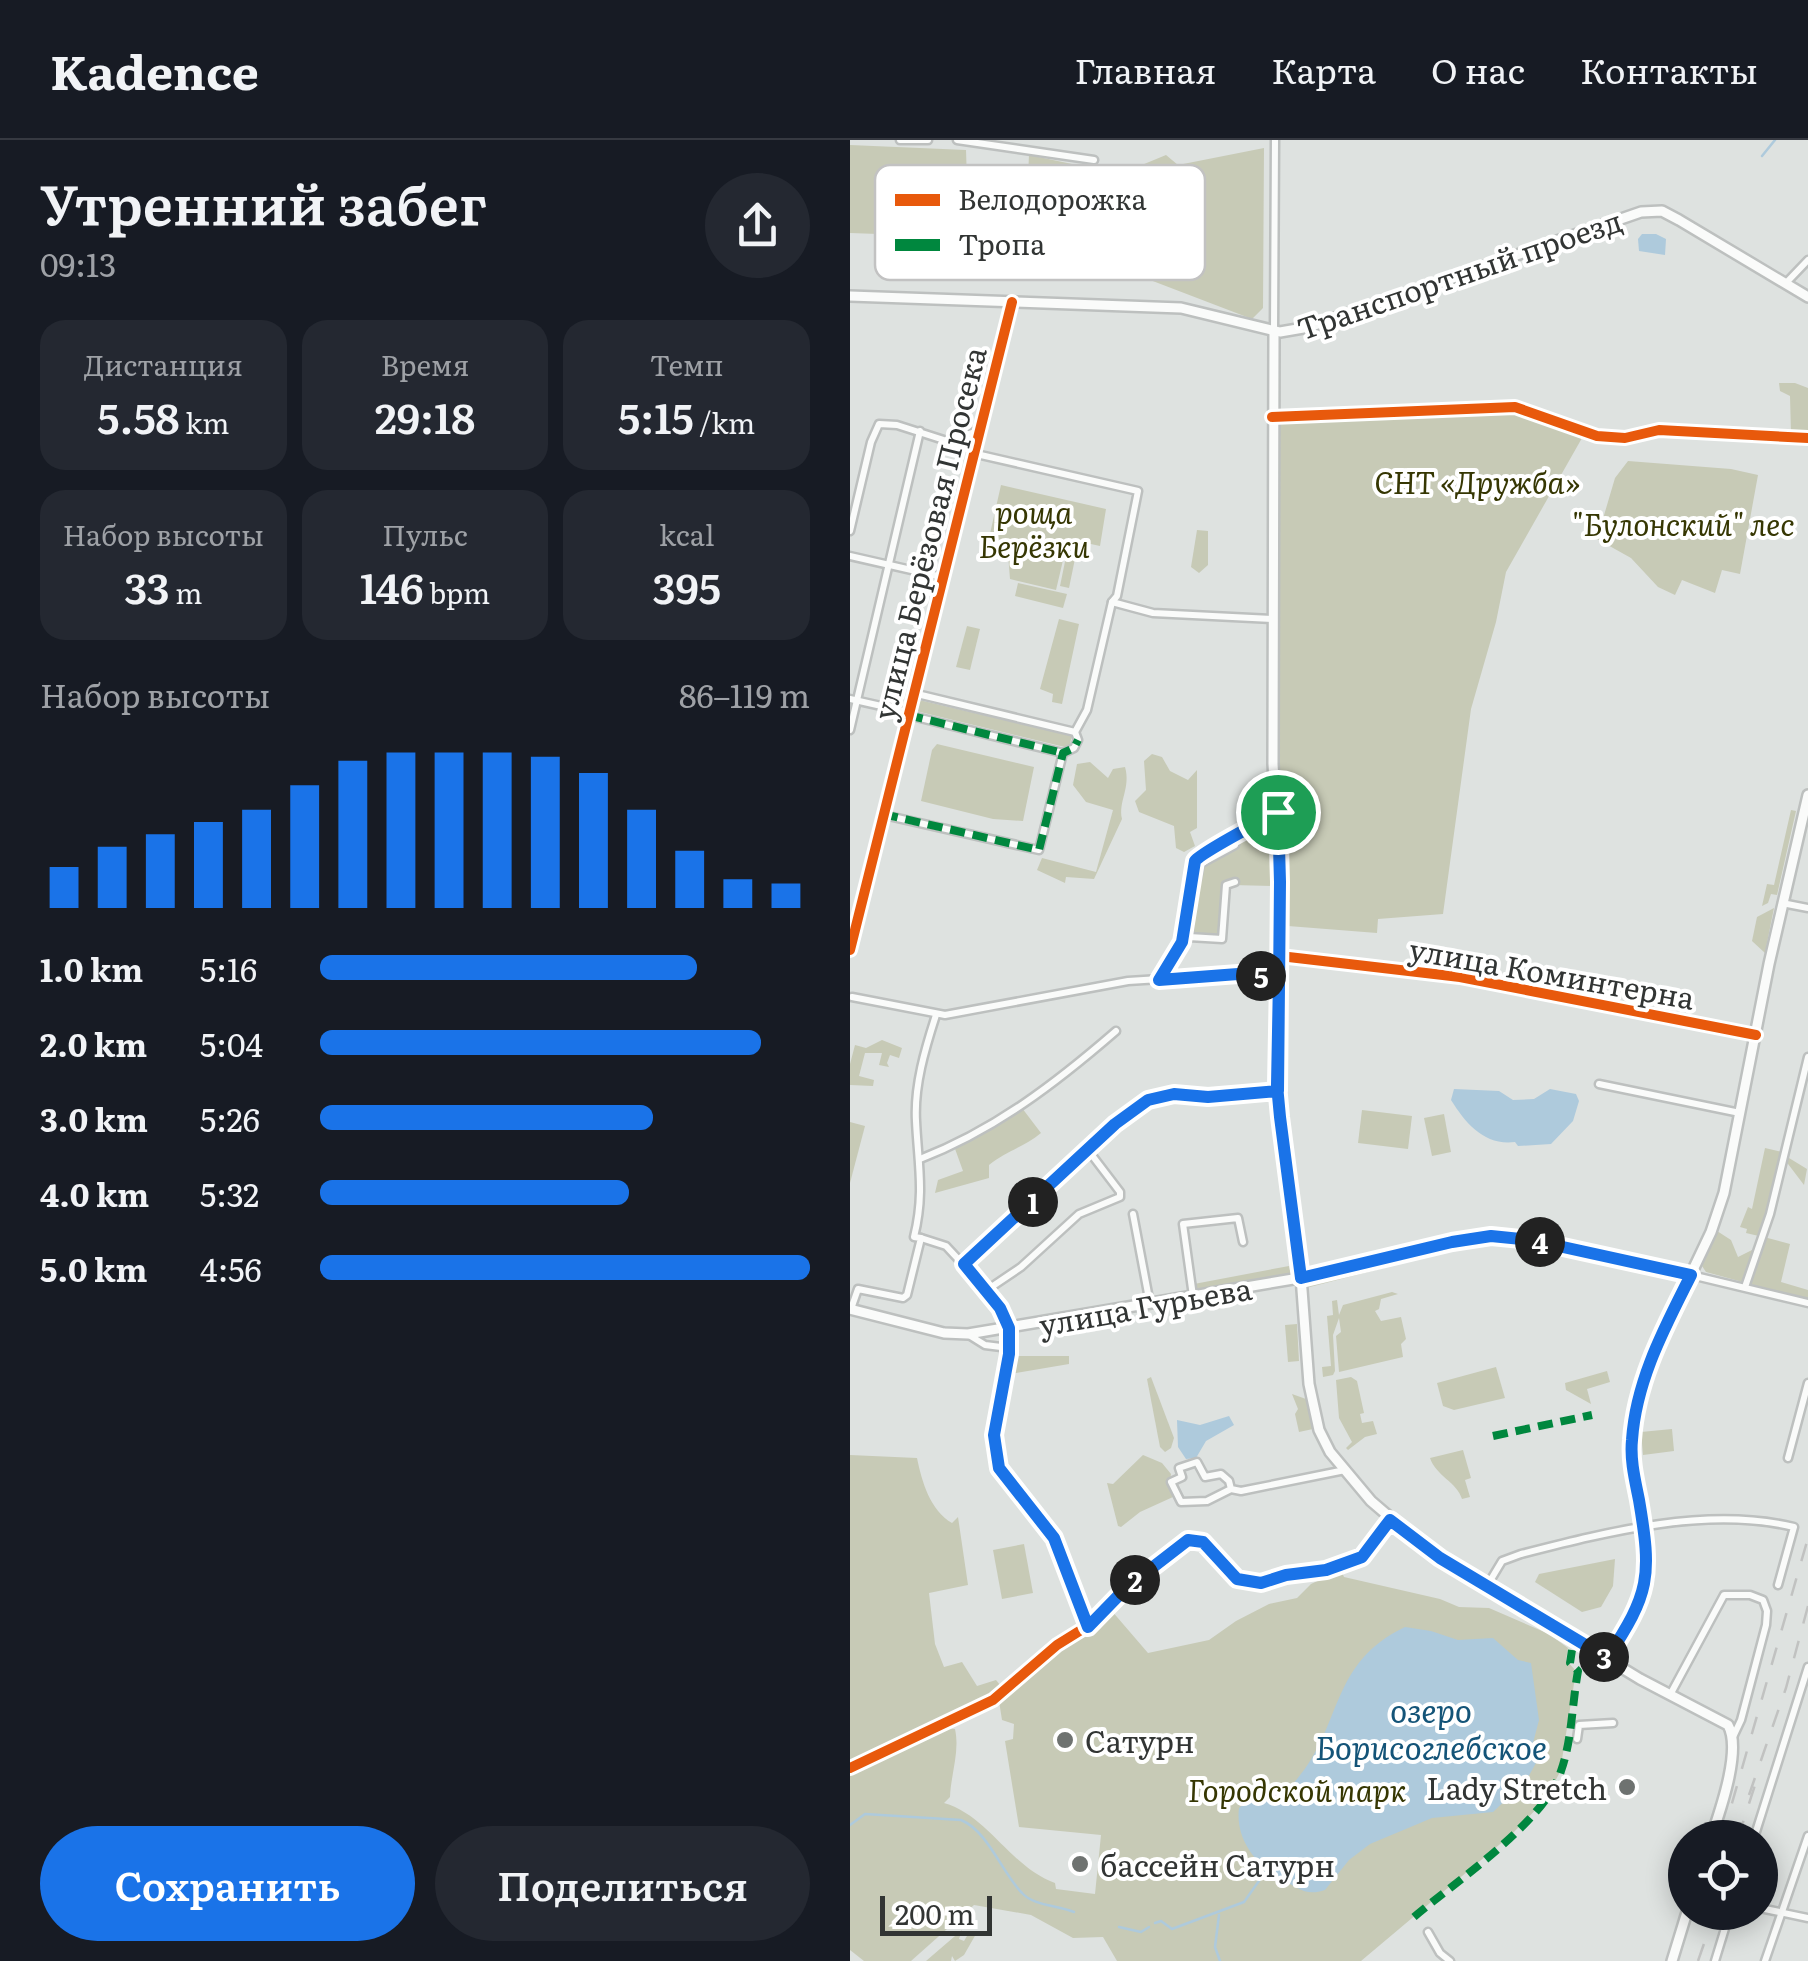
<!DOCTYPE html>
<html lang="ru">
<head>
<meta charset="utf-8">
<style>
	body { margin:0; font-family:Literata,serif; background:#242831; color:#f1f3f6; height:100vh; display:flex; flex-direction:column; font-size:38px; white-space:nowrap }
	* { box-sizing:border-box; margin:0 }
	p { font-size:32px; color:#9ea1a6 }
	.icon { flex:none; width:55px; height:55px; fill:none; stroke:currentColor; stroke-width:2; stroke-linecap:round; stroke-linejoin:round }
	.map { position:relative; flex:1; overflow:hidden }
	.drawer { display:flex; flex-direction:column; background:#171b24; width:850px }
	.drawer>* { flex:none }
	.controls { position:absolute; left:818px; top:1680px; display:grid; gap:20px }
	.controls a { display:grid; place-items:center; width:110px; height:110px; border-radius:50%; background:#171b24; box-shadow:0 5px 25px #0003; font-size:50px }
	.scale { position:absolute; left:30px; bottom:25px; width:112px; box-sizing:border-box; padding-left:10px; border:5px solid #323534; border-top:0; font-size:28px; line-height:35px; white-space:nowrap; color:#323534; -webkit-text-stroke:8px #fff; paint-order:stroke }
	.pin { position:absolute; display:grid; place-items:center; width:85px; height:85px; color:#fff; margin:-42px; border:5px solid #fff; border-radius:50%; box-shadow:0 2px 10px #0007 }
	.km { position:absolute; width:50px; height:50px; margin:-25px; border-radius:50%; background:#222; color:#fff; font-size:28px; line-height:50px; text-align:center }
	.round { display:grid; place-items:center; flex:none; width:105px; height:105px; border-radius:52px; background:#242831 }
	.overview { display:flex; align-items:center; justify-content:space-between; height:170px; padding:0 40px }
	h1 { font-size:55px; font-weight:600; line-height:75px }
	.metrics { display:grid; grid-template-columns:repeat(3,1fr); gap:15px; height:170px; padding:10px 40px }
	.metrics div { display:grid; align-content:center; border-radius:25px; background:#242831; text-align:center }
	.metrics b { font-size:42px; font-weight:600 }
	.metrics small { font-size:28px; font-weight:400 }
	.metrics p { font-size:28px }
	.chart { height:280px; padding:20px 40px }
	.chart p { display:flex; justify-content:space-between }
	.chart svg { width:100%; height:180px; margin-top:10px; stroke:#1a73e8; stroke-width:6 }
	.cta { display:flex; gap:20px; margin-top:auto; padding:20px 40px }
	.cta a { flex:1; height:115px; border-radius:60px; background:#1a73e8; color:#fff; font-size:40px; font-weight:600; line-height:115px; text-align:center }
	.cta a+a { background:#242831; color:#f1f3f6 }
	ul { padding:0 40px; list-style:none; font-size:32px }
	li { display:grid; grid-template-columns:160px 120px 1fr; align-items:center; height:75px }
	li i { height:25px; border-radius:12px; background:#1a73e8 }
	header { display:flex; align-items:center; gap:60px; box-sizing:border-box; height:140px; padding:0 50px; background:#171b24; border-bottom:2px solid #363941 }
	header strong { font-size:48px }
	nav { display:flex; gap:55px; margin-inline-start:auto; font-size:35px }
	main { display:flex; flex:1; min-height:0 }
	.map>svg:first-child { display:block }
	.green { fill:#c7cab6 }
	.water { fill:#aecadc }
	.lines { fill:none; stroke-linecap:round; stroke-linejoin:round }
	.stream { stroke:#aecadc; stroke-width:2.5 }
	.minor-casing { stroke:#bdc0bf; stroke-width:11 }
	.major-casing { stroke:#bdc0bf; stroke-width:14 }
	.minor { stroke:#fafbfa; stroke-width:6 }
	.major { stroke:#fafbfa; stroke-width:9 }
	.rail { stroke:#c1c2c1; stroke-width:2.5; stroke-dasharray:18 18; stroke-linecap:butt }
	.quiet { stroke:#00873e; stroke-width:8; stroke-dasharray:15 8; stroke-linecap:butt }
	.cycleway-casing { stroke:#fff; stroke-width:16 }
	.cycleway { stroke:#e8590c; stroke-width:10 }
	.route-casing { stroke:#fff; stroke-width:20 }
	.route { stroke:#1a73e8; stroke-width:12 }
	.poi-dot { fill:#6e7270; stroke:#fff; stroke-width:4 }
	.labels { text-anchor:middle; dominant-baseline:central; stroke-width:8; stroke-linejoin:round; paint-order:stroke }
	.street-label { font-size:30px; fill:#323534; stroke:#fff }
	.park-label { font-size:30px; font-style:italic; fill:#363703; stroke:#fff }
	.poi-label { font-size:30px; fill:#323534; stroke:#fff; text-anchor:start }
	.water-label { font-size:32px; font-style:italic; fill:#145478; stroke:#fff }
	.key { fill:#fff; stroke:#c2c2c2; stroke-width:2.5 }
	.key-label { font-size:28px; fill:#323534 }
</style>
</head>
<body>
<header>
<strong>Kadence</strong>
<nav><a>Главная</a><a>Карта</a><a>О нас</a><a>Контакты</a></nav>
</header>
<main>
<section class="drawer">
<div class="overview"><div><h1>Утренний забег</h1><p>09:13</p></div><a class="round"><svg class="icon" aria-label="share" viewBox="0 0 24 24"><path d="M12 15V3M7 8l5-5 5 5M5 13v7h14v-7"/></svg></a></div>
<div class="metrics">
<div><p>Дистанция</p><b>5.58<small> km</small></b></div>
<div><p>Время</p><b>29:18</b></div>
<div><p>Темп</p><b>5:15<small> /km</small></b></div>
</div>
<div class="metrics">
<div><p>Набор высоты</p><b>33<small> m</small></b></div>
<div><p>Пульс</p><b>146<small> bpm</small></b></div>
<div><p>kcal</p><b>395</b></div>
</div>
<div class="chart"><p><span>Набор высоты</span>86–119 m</p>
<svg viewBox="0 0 160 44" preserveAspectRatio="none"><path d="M5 44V34M15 44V29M25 44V26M35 44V23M45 44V20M55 44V14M65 44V8M75 44V6M85 44V6M95 44V6M105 44V7M115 44V11M125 44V20M135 44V30M145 44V37M155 44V38"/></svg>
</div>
<ul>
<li><b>1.0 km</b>5:16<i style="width:77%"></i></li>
<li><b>2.0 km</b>5:04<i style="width:90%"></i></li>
<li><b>3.0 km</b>5:26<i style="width:68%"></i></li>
<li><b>4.0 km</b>5:32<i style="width:63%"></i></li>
<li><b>5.0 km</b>4:56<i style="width:100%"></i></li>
</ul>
<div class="cta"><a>Сохранить</a><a>Поделиться</a></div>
</section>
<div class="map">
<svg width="958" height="1821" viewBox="0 0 958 1821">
	<rect width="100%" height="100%" fill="#dee2e0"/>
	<g class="green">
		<path d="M0,5L116,10L118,71L106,57L31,53L28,94L0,93Z"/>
		<path d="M414,8L413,168L402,179L274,130L297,50L221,34L199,82H176L179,15L270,34L316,15L328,25Z"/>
		<path d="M929,243H945L958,248V295L941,293L940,256L930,251Z"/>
		<path d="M667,270L732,298L656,432L646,482L621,569L593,774L528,779L527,793L438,786L437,673L430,654L426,279Z"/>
		<path d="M778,321L881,329L908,335L890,434L872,430L865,453L832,440L825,455L808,447L781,418L747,399L765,338Z"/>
		<path d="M151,345L256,369L250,406L218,399L206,450L160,439L158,414L137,407Z"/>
		<path d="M347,390L358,391V425L349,433L341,427Z"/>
		<path d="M218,407L227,409L219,448L210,446Z"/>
		<path d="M168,443L217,454L213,468L165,456Z"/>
		<path d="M209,479L229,484L212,564L202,562L203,554L190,549Z"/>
		<path d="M117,486L130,489L120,530L106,527Z"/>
		<path d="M69,560L222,596L219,608L66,571Z"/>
		<path d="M87,604L184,627L173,681L143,679L71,661L82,610Z"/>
		<path d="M302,614L312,617L320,631L338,640L347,630V688L340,692L345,706L334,712L326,708L324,686L289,672L285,661L296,650L294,621Z"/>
		<path d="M240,622L258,638L263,629L275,627C281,648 268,661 272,679L244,739L216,737L215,743L187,730L192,718L246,732L263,670L236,662L223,645L227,624Z"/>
		<path d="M941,670L946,671L927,755L921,754L918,763L912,766L917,744L924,745Z"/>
		<path d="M422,680H426L425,746L382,745L378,748L376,799H336L347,724Z"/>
		<path d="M924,768L915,813L902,801L907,777Z"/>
		<path d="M32,900L52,908L49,918L40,915L37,923L39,927L29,925L32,913H15L9,936L24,940L23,946L0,945V924L5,905L16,908Z"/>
		<path d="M172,968L191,993C174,1007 156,1011 139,1025V1038L85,1053L88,1040L113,1031L104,1006Z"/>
		<path d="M512,970L562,976L558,1009L508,1003Z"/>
		<path d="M594,974L601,1012L582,1016L574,978Z"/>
		<path d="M0,982L15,986L0,1043Z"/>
		<path d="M915,1008L936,1013L935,1019L939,1018L957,1029L954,1045L935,1020L914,1097L940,1104L931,1142L958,1150V1160L856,1132L852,1126L867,1091L881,1100L888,1117L902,1110L907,1112L913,1097L896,1093L897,1089L890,1087L898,1067L902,1069Z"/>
		<path d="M531,1124L534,1128L456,1148L465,1141Z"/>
		<path d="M439,1126L441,1135L349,1151L344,1144Z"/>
		<path d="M542,1152L548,1154L531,1159L529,1169L525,1171L531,1181L551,1177L556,1199L551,1204L553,1217L489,1232L486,1196L491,1192L489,1178L483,1195L485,1231L483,1235L473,1237L472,1227L481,1226L477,1176L483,1175L482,1161L487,1160L489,1175L493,1165Z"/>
		<path d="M447,1184L449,1221L438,1222L435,1185Z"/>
		<path d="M164,1216H219V1224L160,1234Z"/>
		<path d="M646,1227L655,1258L604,1270L593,1266L587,1243Z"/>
		<path d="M757,1231L760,1242L737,1249L741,1264L716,1250L715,1243Z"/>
		<path d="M301,1237L324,1298L321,1308L315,1312L310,1307L297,1239Z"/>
		<path d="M501,1237L507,1241L514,1273L510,1274L512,1283L523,1281L527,1294L515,1297L498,1310L496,1308L502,1302L489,1278L486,1240Z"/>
		<path d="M442,1254L456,1259L463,1289L449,1292L445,1274L448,1269Z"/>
		<path d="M822,1289L824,1311L793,1315L791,1292Z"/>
		<path d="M613,1310L621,1338L615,1340L620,1357L612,1359C607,1342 586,1336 580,1318Z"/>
		<path d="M0,1315L67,1318C72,1342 80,1370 102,1383L108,1377L118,1445L79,1453L85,1504L94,1527L112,1522L127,1546L146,1540L150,1545L140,1556L122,1565L0,1622Z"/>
		<path d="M293,1315L312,1323L321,1334L319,1347L323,1357L290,1372L271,1387L268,1386L257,1343L263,1344Z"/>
		<path d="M174,1404L183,1453L152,1459L143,1410Z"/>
		<path d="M765,1419L763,1446L751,1467L732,1472L685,1442L689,1434Z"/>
		<path d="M491,1430L494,1437L590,1459L609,1467L639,1468L699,1494L718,1508L716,1520L726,1531L710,1632L695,1660L662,1694L511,1821H267L253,1797L223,1798L181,1775L124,1765L61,1821H14L0,1810V1635L97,1588L105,1589C110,1612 101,1633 100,1657L94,1663C139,1676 160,1727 205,1743L206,1749L245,1754L251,1695L169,1687L155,1601L163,1599L164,1584L152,1580L149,1561L200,1515L248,1484L261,1470L298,1513L359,1500L386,1481L419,1464L447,1458L461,1444Z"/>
		<path d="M112,1790L109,1799L114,1801L120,1791L126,1794L114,1815L105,1821L102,1816L101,1821H76Z"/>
	</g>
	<g class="water">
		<path d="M792,94H806L816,99L815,115L789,111L788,99Z"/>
		<path d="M604,949L649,951L663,960L684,959L700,949L726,954L729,961L723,981L701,1004L668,1006L665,1002C635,1006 616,984 601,960Z"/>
		<path d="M379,1276L384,1285L356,1301L346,1318L336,1319L328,1307L327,1280L350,1285Z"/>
		<path d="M555,1487L581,1491L608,1500L643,1498L668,1520L681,1523L689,1580L683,1603L687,1621L676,1641L643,1672L582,1678L520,1704L499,1720L475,1750C455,1757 448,1747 431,1739C406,1725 385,1699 389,1668C402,1655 424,1663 438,1649C495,1592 475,1525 555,1487Z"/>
	</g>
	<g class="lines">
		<g class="stream">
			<path d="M912,16L925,0"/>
			<path d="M0,1685L15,1674L111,1680C138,1691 152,1733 172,1753C184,1766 207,1765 224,1772"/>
			<path d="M369,1775L365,1807L370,1821"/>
			<path d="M305,1783L311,1781L322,1789L394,1762L416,1731"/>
			<path d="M269,1787L291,1792L299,1787"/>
		</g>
		<g class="minor-casing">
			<g id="minor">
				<path d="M50,0H78"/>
				<path d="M107,0L244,20"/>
				<path d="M936,143L958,120"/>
				<path d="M424,191L425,0"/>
				<path d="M424,277L665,267L747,296L775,298L809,290L958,298"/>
				<path d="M122,313L288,351L267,456L262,462L237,570L225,592"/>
				<path d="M0,391L21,302L29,284L47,285L97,301L128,291"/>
				<path d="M0,416L92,437"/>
				<path d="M262,462L303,473L423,479"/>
				<path d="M63,553L225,592"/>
				<path d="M0,559L58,572"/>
				<path d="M58,575L213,613"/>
				<path d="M0,590L70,291"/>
				<path d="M34,675L189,710L213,613L224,608L228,600L225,592"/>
				<path d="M347,739L350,724L385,705"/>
				<path d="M932,763L958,768"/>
				<path d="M339,786V797L372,799L376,745L385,742"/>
				<path d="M0,810L162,162"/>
				<path d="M430,816L610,837L905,895"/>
				<path d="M309,840L332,802L345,721C353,711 410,682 426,673"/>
				<path d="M2,857L95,875L278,841L389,834L429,838"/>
				<path d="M749,944L890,973"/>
				<path d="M70,1019C145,990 206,943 266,891"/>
				<path d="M283,1074L300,1164"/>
				<path d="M71,1098L96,1106L137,1150L156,1178L160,1198L144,1295L146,1318L152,1334L203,1398L238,1487"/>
				<path d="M114,1124L265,985L298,960L324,954L359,957L427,951"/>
				<path d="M841,1135L958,1163"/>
				<path d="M895,1147L920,1074L958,917"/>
				<path d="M137,1150L171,1127L229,1074L270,1057V1052L238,1010"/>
				<path d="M343,1156L333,1084L388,1078L393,1102"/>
				<path d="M1,1169L8,1149L53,1158L57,1155L71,1098L64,1097C75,1053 68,1024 66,981C64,946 75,909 86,875"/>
				<path d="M119,1195L135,1205L159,1208"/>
				<path d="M938,1318L958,1243"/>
				<path d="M381,1349L357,1361L331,1362L321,1342L332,1337L329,1328L347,1322L355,1337L371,1334L379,1341L381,1349L391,1351L495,1330"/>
				<path d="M637,1446L652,1421L671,1414C757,1392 857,1366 944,1387L928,1445"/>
				<path d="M820,1555L874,1455H900L913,1460L917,1471L916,1485L891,1580L883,1597"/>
				<path d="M727,1599L729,1585L763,1583"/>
				<path d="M0,1628L143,1560L207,1505L244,1482L276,1448L338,1400L353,1402L387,1439L411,1443L444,1433L467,1432L513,1417L540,1380"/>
				<path d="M904,1698L958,1527"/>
				<path d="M910,1768L958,1778"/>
				<path d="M578,1792L590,1813L600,1821"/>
				<path d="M865,1821L880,1772"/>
				<path d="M915,1821L958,1696"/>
			</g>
		</g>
		<g class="major-casing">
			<g id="major">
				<path d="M0,156L331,168L430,192L459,187L791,72L812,71L829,80L958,157"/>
				<path d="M424,191L423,624L430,742L427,945L450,1123L459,1244L469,1290L480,1312L521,1361L577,1409L790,1539L878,1585C892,1610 870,1671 861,1698"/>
				<path d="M0,1169L94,1193L118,1194L461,1136L632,1097L681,1100L841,1135"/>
				<path d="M757,1519L789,1465L798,1436L781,1316L786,1267L803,1214L861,1092L874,1053L919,824L958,655"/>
				<path d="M822,1821L837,1772"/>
			</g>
		</g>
		<use href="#minor" class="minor"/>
		<use href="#major" class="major"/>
		<g class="rail">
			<path d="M899,1655L936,1548L958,1466"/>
			<path d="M872,1698L958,1398"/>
			<path d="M888,1698L905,1645"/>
			<path d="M848,1821L865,1772"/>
		</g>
		<g class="quiet">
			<path d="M58,575L213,613"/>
			<path d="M33,674L189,710L213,613L224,608L228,600"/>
			<path d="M643,1296L742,1275"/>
			<path d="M564,1777C606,1741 695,1682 711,1631C722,1600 722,1564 728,1531L720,1523L722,1510"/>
		</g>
		<g class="cycleway-casing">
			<g id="cycleway">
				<path d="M422,277L665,267L747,296L775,298L809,290L958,298"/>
				<path d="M0,810L162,162"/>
				<path d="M430,816L610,837L906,895"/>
				<path d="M0,1628L143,1560L207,1505L244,1482L276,1448L338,1400L353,1402L387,1439L411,1443L444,1433L467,1432L513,1417L540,1380"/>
			</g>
		</g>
		<use href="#cycleway" class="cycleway"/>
	</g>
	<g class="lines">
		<g class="route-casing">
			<path id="route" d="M428,672L430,742L428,951L358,957L324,954L298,960L265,984L114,1124L150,1168L159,1188V1214L144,1295L149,1328L204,1398L238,1487L276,1448L338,1400L353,1402L387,1439L411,1443L436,1435L476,1430L512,1417L540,1380L590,1418L757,1518C800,1453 802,1437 789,1360C785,1340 780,1320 782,1300C786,1240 815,1187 841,1135L681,1100L641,1096L602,1102L451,1138L430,977L427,945L429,838L388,834L309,840L332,802L345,721C353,711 412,681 428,672"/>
		</g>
		<use href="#route" class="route"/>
	</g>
	<g class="poi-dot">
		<circle cx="215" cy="1600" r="10"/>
		<circle cx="777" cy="1647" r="10"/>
		<circle cx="230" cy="1724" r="10"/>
	</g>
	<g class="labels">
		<g class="street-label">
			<text transform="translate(609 133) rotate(-19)">Транспортный проезд</text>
			<text transform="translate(78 393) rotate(-76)">улица Берёзовая Просека</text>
			<text transform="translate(702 832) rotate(10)">улица Коминтерна</text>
			<text transform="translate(295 1165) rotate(-10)">улица Гурьева</text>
		</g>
		<g class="park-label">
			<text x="627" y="341">СНТ «Дружба»</text>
			<text x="184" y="371">роща<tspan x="184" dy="34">Берёзки</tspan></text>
			<text x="833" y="383">"Булонский" лес</text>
			<text x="447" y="1649">Городской парк</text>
		</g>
		<g class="poi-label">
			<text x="235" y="1600">Сатурн</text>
			<text x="757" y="1647" text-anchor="end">Lady Stretch</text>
			<text x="250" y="1724">бассейн Сатурн</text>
		</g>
		<g class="water-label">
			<text x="581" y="1569">озеро<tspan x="581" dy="37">Борисоглебское</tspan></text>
		</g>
	</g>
	<rect x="25" y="25" width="330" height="115" rx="15" class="key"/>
	<rect x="45" y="54" width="45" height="12" fill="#e8590c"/>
	<rect x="45" y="99" width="45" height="12" fill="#00873e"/>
	<g class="key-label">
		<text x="108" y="70">Велодорожка</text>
		<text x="108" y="115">Тропа</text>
	</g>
</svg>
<div class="controls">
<a><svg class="icon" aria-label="locate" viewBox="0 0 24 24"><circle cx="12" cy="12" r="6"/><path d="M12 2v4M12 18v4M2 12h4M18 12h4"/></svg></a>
</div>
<div class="scale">200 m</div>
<div class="pin" style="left:428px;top:672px;background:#1e9e55"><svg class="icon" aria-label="arrive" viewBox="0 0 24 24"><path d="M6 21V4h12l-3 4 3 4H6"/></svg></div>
<b class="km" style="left:183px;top:1062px">1</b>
<b class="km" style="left:285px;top:1440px">2</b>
<b class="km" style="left:754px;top:1517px">3</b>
<b class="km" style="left:690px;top:1102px">4</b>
<b class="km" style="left:411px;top:836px">5</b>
</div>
</main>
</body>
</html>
